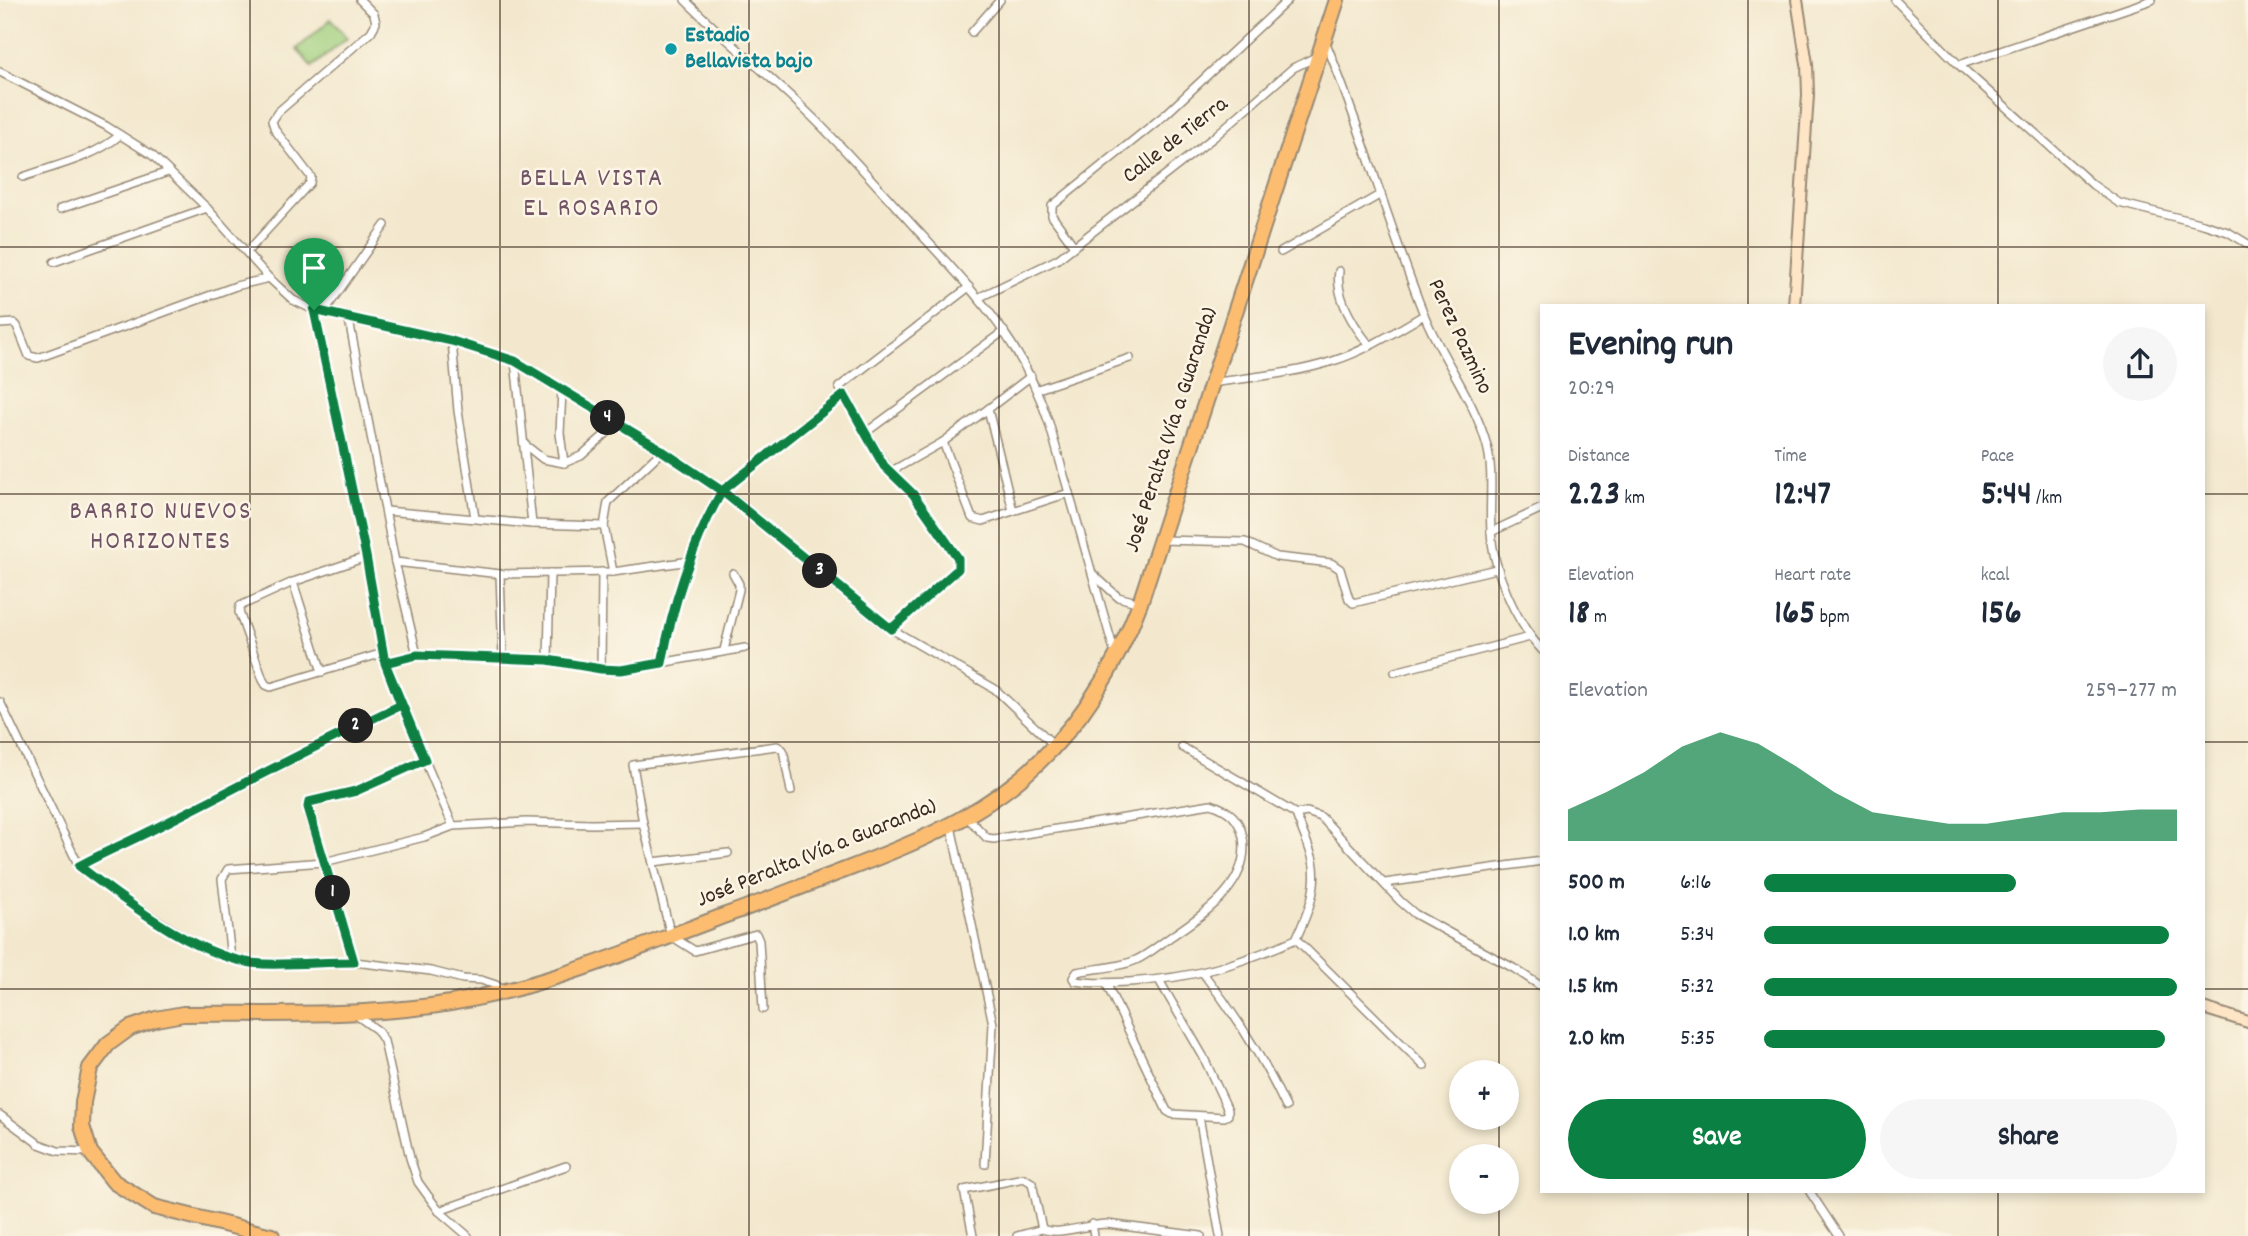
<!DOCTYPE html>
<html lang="en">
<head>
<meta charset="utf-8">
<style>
	body { margin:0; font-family:Dekko,sans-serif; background:#f6f6f7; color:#1f2937; height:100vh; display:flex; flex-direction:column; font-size:26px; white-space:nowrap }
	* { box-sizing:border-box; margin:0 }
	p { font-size:23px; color:#747a83 }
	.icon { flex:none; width:38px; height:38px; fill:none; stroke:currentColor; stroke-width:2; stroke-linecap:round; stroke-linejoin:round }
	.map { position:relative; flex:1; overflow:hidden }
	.panel { position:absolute; left:1540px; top:304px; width:665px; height:889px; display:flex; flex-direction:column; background:#fff; border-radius:0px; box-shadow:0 4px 10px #0003 }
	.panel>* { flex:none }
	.buttons { position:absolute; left:1449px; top:1060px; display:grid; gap:14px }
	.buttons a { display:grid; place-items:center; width:70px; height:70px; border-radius:50%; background:#fff; box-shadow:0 4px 10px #0003; font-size:35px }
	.pin { position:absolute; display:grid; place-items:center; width:60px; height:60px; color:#fff; margin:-72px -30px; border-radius:50% 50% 50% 0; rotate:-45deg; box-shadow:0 0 7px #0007 }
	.pin .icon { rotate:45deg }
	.km { position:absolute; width:35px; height:35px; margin:-18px; border-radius:50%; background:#222; color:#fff; font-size:19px; line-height:35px; text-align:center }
	.round { display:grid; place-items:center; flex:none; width:74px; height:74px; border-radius:37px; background:#f6f6f7 }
	.overview { display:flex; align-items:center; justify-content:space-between; height:119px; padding:0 28px }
	h1 { font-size:38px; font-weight:700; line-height:52px }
	.metrics { display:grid; grid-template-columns:repeat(3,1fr); gap:10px; height:119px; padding:7px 28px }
	.metrics div { display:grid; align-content:center }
	.metrics b { font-size:35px; font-weight:700 }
	.metrics small { font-size:19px; font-weight:400 }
	.metrics p { font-size:19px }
	.chart { height:196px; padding:14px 28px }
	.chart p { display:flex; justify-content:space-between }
	.chart svg { width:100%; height:126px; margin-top:7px; fill:#0b8043; opacity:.7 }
	.action { display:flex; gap:14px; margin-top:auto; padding:14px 28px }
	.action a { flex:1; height:80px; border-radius:42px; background:#0b8043; color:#fff; font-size:28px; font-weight:700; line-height:80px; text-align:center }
	.action a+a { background:#f6f6f7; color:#1f2937 }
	ul { padding:0 28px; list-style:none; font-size:23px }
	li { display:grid; grid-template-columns:112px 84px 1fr; align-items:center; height:52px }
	li i { height:18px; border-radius:9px; background:#0b8043 }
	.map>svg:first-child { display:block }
	.green { fill:#9fcf7d; stroke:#6d7c4e; stroke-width:2 }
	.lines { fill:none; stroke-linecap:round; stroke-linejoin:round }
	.street-casing { stroke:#978976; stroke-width:10 }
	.secondary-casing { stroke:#978976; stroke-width:14 }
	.highway-casing { stroke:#978976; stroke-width:18 }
	.street { stroke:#fff; stroke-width:7 }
	.secondary { stroke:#fee5c5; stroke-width:10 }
	.highway { stroke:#fcbd6f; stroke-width:14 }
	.route-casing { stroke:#fff; stroke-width:14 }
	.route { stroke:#0b8043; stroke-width:9 }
	.grid { fill:none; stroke:#3b2a1e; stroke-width:2; stroke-opacity:0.55 }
	.culture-dot { fill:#0f9aa8; stroke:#fcf5e5; stroke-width:2.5 }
	.labels { text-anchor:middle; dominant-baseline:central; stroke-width:5; stroke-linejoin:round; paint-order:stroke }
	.culture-label { font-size:23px; font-weight:bold; fill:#0d838f; stroke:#fcf5e5; text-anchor:start }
	.street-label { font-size:23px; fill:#3b2a1e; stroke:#fcf5e5 }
	.quarter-label { font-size:26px; letter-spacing:2px; fill:#705465; stroke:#fcf5e5 }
</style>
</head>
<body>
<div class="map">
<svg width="2248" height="1236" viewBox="0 0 2248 1236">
	<rect width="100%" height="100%" fill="#fcf5e5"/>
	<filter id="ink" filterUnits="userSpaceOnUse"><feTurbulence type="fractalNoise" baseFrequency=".0143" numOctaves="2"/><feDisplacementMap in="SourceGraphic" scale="14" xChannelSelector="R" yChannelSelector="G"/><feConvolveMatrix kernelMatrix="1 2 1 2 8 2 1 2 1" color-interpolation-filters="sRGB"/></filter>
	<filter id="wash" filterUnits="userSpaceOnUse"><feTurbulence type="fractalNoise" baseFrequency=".00686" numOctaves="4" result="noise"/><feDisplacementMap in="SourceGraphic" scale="28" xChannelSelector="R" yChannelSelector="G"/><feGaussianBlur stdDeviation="1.57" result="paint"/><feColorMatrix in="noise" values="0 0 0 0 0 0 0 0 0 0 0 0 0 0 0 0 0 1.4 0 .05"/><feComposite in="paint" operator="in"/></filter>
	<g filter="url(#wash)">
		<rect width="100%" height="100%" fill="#f3e8ce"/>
		<path class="green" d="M331,19L347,38L312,67L297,49Z"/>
	</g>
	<g filter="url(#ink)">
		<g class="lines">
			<g class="street-casing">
				<g id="street">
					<path d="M685,0C724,39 767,73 806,111C846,149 882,192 919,232C976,294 1022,341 1049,423L1115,654"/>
					<path d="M1895,0L1959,65L2093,185L2119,203L2203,224L2228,232L2248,244"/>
					<path d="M972,32L1000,0"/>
					<path d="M1326,43C1362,131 1388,223 1423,312C1440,356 1475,400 1487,446C1494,472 1489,503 1491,531C1493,570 1515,621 1542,650"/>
					<path d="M1959,65L2152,0"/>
					<path d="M0,72L106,126L152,155L207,208L269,278L293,300L314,310L452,341L515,361L652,445L733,498L881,623L995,689L1055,746"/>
					<path d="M23,177C56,165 93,158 120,135"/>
					<path d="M60,209L168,172"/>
					<path d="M1074,246L1052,216V206L1166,114L1288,0"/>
					<path d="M247,252L310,183L311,177L275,130L272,121L278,112L371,32L376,23L374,14L360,0"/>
					<path d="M1281,252L1381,194"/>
					<path d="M54,262L207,208"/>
					<path d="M1339,271C1335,298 1354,326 1370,346"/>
					<path d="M978,298L1058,259L1214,137L1293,68L1318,56"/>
					<path d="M314,310L366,557L385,663L401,705L453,826"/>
					<path d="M324,312L385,225"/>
					<path d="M349,320L395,562L417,655"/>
					<path d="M0,324L14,323L17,326L29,356L38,358L236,286L269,278"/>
					<path d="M452,341L458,411L475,518"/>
					<path d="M1031,376L988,409L1013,511L1069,493"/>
					<path d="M1211,383C1251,377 1294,374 1333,361C1365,351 1395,332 1424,315"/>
					<path d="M1038,389L1130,358"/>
					<path d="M562,390L560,433L564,463L581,456L617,424"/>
					<path d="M865,433L1004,331"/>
					<path d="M943,442L972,518L983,521L1013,511"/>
					<path d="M524,444L543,459L564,463"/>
					<path d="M890,472L839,387L969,287"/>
					<path d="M386,511L532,524L515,361"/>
					<path d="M532,524L604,526L608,502L662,451"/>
					<path d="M604,526L613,572L690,561L710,512L722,491L844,395"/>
					<path d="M1491,532L1542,508"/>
					<path d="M1160,540L1245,542L1277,557L1331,563L1340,569L1349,599L1353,603L1496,569"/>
					<path d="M366,557L293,582L240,606L239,612L263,680L266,685L271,687L383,653"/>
					<path d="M395,562L500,574L613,572"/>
					<path d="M500,574L503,658"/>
					<path d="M1094,575L1118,597L1140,603"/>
					<path d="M293,582L322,672"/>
					<path d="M891,629L958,569V558L913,494L890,472L943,442L988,409"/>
					<path d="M724,650L739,590V584L733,573"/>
					<path d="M548,660L550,573"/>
					<path d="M385,663L417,655L503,658L548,660L601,669L621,670L745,648"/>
					<path d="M662,663L676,600L690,561"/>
					<path d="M601,669L602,572"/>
					<path d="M1395,672L1530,637"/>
					<path d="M0,702L79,866L123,899L199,946L231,958L261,964L354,962L431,971L463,979L481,980L496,985L502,991"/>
					<path d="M1182,747L1296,814"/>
					<path d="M967,817L987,838L994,839L1211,804C1229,810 1239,818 1243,837C1251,884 1205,913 1172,936C1160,944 1149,954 1136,960C1118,968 1096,968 1077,972L1073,978L1075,981C1093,984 1111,983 1129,982C1194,978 1237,965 1296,939C1307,915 1319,888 1313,860C1309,845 1301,829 1296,814L1307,812L1321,817L1400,901L1415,914L1515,969L1542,987"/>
					<path d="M951,826L993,1024L985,1164"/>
					<path d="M653,862L728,853"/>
					<path d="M79,866C104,852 131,841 156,828C238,787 318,744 401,705"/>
					<path d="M1385,883L1542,861"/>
					<path d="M1296,939L1424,1066"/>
					<path d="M231,958L222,879L228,869L324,862L424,837L453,826L526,822L592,824L643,823"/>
					<path d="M354,962L308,807L309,802L356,791L425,760"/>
					<path d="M1203,973C1235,1014 1264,1060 1286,1107"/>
					<path d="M1106,983L1167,1111L1172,1114L1224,1117L1228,1115V1110L1203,1056L1159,980"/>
					<path d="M763,1009L759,941L756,934L695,951L671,936L643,823L633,765L777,746L783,750L791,791"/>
					<path d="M356,1015L377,1030L384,1041L410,1158L418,1182L439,1211L468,1236"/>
					<path d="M0,1115L39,1144L58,1151L89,1152"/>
					<path d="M1199,1116L1220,1236"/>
					<path d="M1810,1192L1839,1236"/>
					<path d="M439,1211L566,1166"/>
					<path d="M1092,1224L1094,1236"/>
					<path d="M1042,1229C1059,1236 1087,1224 1107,1224L1201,1236"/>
					<path d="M973,1236L964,1190L1024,1178L1032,1183L1042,1229L1017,1236"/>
				</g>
			</g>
			<g class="secondary-casing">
				<g id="secondary">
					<path d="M1794,306L1808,95L1807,64L1797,0"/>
					<path d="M2203,1008L2248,1022"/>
				</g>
			</g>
			<g class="highway-casing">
				<path id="highway" d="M272,1236L154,1207L114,1182L90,1152L82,1126L83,1102L90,1068L108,1044L130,1028L156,1019L183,1014C265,1013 350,1017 431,1006C533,992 630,951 726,915C766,901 805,885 845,870C908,846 968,822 1020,779C1076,732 1115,670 1140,603L1337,0"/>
			</g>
			<use href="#street" class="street"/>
			<use href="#secondary" class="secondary"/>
			<use href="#highway" class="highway"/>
		</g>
	</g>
	<g class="lines" filter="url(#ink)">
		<g class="route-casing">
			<path id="route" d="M314,310L366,556L385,663L425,760L356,791L309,802L308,807L354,962C324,962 293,965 263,964C201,961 128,903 79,866C104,852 131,841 156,828C238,787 318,744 401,705L385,663L417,655L548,660L601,669L621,670L662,663C673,603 692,544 722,491L891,629L958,569V558L913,494L884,466L844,395L722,491L652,444L515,361L452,341L314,310"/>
		</g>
		<use href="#route" class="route"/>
	</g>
	<path class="grid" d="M250,0V1236M500,0V1236M749,0V1236M999,0V1236M1249,0V1236M1499,0V1073M1748,0V306M1998,0V306M0,247H2248M0,494H1542M2203,494H2248M0,742H1542M2203,742H2248M0,989H1542M2203,989H2248M1499,1118V1157M1748,1192V1236M1998,1192V1236M1499,1202V1236"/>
	<circle class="culture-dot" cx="671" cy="49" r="7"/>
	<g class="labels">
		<g class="culture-label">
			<text x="685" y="36">Estadio<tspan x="685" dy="26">Bellavista bajo</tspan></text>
		</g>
		<g class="street-label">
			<text transform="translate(1176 141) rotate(-38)">Calle de Tierra</text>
			<text transform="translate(1459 337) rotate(65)">Perez Pazmino</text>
			<text transform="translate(1172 430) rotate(-72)">José Peralta (Vía a Guaranda)</text>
			<text transform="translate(817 854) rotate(-22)">José Peralta (Vía a Guaranda)</text>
		</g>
		<g class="quarter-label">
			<text x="592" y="179">BELLA VISTA<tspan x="592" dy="30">EL ROSARIO</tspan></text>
			<text x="161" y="512">BARRIO NUEVOS<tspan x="161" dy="30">HORIZONTES</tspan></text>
		</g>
	</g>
</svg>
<div class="buttons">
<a>+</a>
<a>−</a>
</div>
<div class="pin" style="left:314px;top:310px;background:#1e9e55"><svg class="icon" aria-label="arrive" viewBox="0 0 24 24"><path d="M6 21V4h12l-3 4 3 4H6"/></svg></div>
<b class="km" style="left:333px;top:893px">1</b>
<b class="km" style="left:356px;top:726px">2</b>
<b class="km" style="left:820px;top:571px">3</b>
<b class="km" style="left:608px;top:418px">4</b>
<section class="panel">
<div class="overview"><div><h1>Evening run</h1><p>20:29</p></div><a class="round"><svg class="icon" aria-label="share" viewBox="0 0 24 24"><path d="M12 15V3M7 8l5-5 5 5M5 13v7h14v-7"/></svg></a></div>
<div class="metrics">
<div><p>Distance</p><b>2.23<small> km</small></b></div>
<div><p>Time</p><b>12:47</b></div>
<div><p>Pace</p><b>5:44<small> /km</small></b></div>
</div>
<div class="metrics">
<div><p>Elevation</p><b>18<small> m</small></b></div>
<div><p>Heart rate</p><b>165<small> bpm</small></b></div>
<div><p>kcal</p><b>156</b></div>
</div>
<div class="chart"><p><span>Elevation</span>259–277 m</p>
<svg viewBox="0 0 160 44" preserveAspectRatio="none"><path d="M0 44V33L10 27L20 20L30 11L40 6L50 10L60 18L70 27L80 34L90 36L100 38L110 38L120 36L130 34L140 34L150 33L160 33V44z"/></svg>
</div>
<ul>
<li><b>500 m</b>6:16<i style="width:61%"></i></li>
<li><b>1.0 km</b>5:34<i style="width:98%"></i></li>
<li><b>1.5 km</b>5:32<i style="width:100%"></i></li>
<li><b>2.0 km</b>5:35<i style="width:97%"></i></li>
</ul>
<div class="action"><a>Save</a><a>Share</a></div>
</section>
</div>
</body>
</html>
